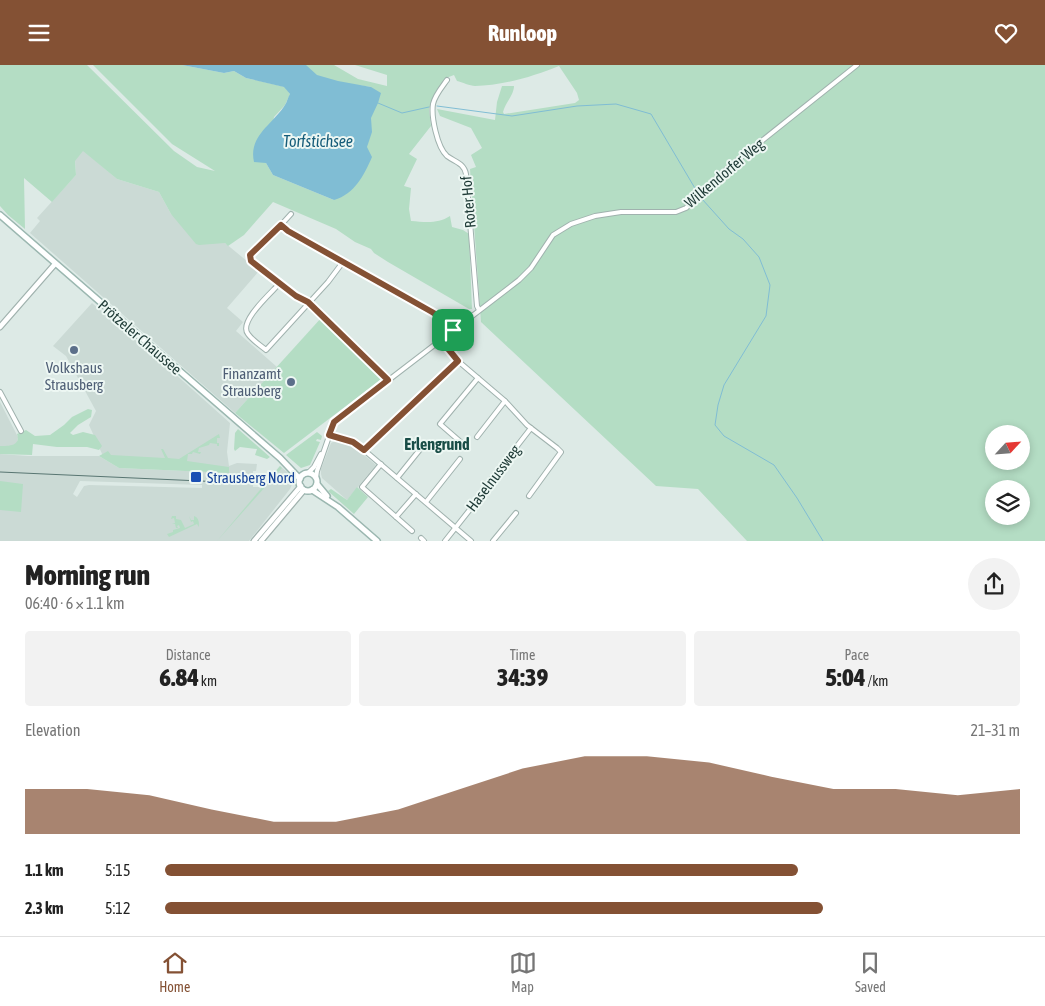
<!DOCTYPE html>
<html lang="en">
<head>
<meta charset="utf-8">
<style>
	body { margin:0; font-family:"Asap Condensed",sans-serif; background:#f2f2f2; color:#222; height:100vh; display:flex; flex-direction:column; font-size:19px; white-space:nowrap }
	* { box-sizing:border-box; margin:0 }
	p { font-size:16px; color:#767676 }
	.icon { flex:none; width:28px; height:28px; fill:none; stroke:currentColor; stroke-width:2; stroke-linecap:round; stroke-linejoin:round }
	.map { position:relative; height:476px; overflow:hidden }
	.drawer { display:flex; flex-direction:column; background:#fff; flex:1 }
	.drawer>* { flex:none }
	.needle { width:32px; rotate:64deg }
	.controls { position:absolute; left:985px; top:360px; display:grid; gap:10px }
	.controls a { display:grid; place-items:center; width:45px; height:45px; border-radius:50%; background:#fff; box-shadow:0 2px 8px #0003; font-size:25px }
	.pin { position:absolute; display:grid; place-items:center; width:42px; height:42px; color:#fff; margin:-21px; border-radius:10px; box-shadow:0 2px 8px #0006 }
	.round { display:grid; place-items:center; flex:none; width:52px; height:52px; border-radius:26px; background:#f2f2f2 }
	.summary { display:flex; align-items:center; justify-content:space-between; height:85px; padding:0 25px }
	h1 { font-size:28px; font-weight:800; line-height:38px }
	.figures { display:grid; grid-template-columns:repeat(3,1fr); gap:8px; height:85px; padding:5px 25px }
	.figures div { display:grid; align-content:center; border-radius:5px; background:#f2f2f2; text-align:center }
	.figures b { font-size:25px; font-weight:800 }
	.figures small { font-size:14px; font-weight:400 }
	.figures p { font-size:14px }
	.chart { height:140px; padding:10px 25px }
	.chart p { display:flex; justify-content:space-between }
	.chart svg { width:100%; height:90px; margin-top:5px; fill:#845134; opacity:.7 }
	ul { padding:0 25px; list-style:none; font-size:16px }
	li { display:grid; grid-template-columns:80px 60px 1fr; align-items:center; height:38px }
	li i { height:12px; border-radius:6px; background:#845134 }
	header { display:flex; justify-content:space-between; align-items:center; height:65px; padding:0 25px; background:#845134; color:#fff; font-size:22px; font-weight:800 }
	.menu { display:flex; justify-content:space-around; align-items:center; height:70px; border-top:1px solid #e0e0e0; background:#fff; font-size:14px; color:#767676 }
	.menu a { display:grid; justify-items:center; gap:2px }
	.menu .on { color:#845134 }
	.map>svg:first-child { display:block }
	.built { fill:#cbdad5; fill-rule:evenodd }
	.green { fill:#b4ddc4; fill-rule:evenodd }
	.water { fill:#80bdd4 }
	.lines { fill:none; stroke-linecap:round; stroke-linejoin:round }
	.stream { stroke:#80bdd4; stroke-width:1 }
	.minor-casing { stroke:#a0b2ae; stroke-width:6 }
	.tertiary-casing { stroke:#a0b2ae; stroke-width:7 }
	.secondary-casing { stroke:#9bb7b0; stroke-width:8 }
	.minor { stroke:#fff; stroke-width:4 }
	.tertiary { stroke:#fff; stroke-width:4.5 }
	.secondary { stroke:#fff; stroke-width:5 }
	.tram { stroke:#587672; stroke-width:1 }
	.route-casing { stroke:#fff; stroke-width:10 }
	.route { stroke:#845134; stroke-width:6 }
	.service-dot { fill:#5c6f8a; stroke:#edf7f3; stroke-width:2 }
	.transit-dot { fill:#1a4fb4; stroke:#edf7f3; stroke-width:2 }
	.labels { text-anchor:middle; dominant-baseline:central; stroke-width:4; stroke-linejoin:round; paint-order:stroke }
	.street-label { font-size:15px; fill:#1e3a36; stroke:#edf7f3 }
	.service-label { font-size:15px; fill:#4e5e75; stroke:#edf7f3 }
	.transit-label { font-size:15px; fill:#164399; stroke:#edf7f3; text-anchor:start }
	.water-label { font-size:16px; font-style:italic; fill:#155c79; stroke:#edf7f3 }
	.neighbourhood-label { font-size:16px; font-weight:bold; fill:#194d47; stroke:#edf7f3 }
</style>
</head>
<body>
<header><svg class="icon" aria-label="menu" viewBox="0 0 24 24"><path d="M4 6h16M4 12h16M4 18h16"/></svg>Runloop<svg class="icon" aria-label="heart" viewBox="0 0 24 24"><path d="M12 20l-8-8c-3-5 5-10 8-4 3-6 11-1 8 4z"/></svg></header>
<div class="map">
<svg width="1045" height="476" viewBox="0 0 1045 476">
	<rect width="100%" height="100%" fill="#ddeae6"/>
	<g class="built">
		<path d="M83,85L117,114L159,127L171,149L225,178L259,206L227,243L243,257L236,266L277,302L235,348L30,168L40,156L37,153L76,110L75,95Z"/>
		<path d="M92,238L183,316L230,358L227,387L229,401L237,398L257,399L256,406H253V422H262L280,401L292,411L293,417L290,424L249,476H0V389L28,391H99L119,403L229,408L103,391L89,360L96,346L66,291L53,281ZM80,416L202,420V423L89,420L84,421L77,432L73,429Z"/>
		<path d="M0,337L18,372L17,378L11,381H0Z"/>
		<path d="M335,376L345,378L358,385L376,400L347,435L322,413L321,409V404L331,378Z"/>
	</g>
	<g class="green">
		<path d="M0,0H87L174,86L197,102L215,106L172,79L93,0H182L224,8L234,6L246,13L285,22L290,29L285,40L274,52L266,98L273,110L334,135L367,82L371,22L357,20L350,26L339,30L300,0H334L358,14L387,21V10L355,0H1045V476H747L698,424L656,421L481,257L470,104L476,102L471,90L482,83L471,63L440,51L437,44L495,55L497,37L502,21H514C514,30 505,38 503,47L504,49L575,38L579,35L577,28L559,1C535,11 501,21 475,21C470,21 462,17 457,16L454,10L446,13L439,22L433,34L429,44L431,61L409,89L417,94L404,121L411,123L409,144L411,156C425,157 438,159 450,151L452,162L463,165L469,169L472,244H469L388,197L374,188L371,184L355,177L336,164L273,137L244,170L228,181L225,178L199,180L196,179L171,149L159,127L117,114L83,86L75,96L76,110L52,137L24,113L25,164L8,150L0,141ZM994,369H1021V396H994ZM994,424H1021V451H994Z"/>
		<path d="M322,252L383,313L284,388L235,348Z"/>
		<path d="M88,344L92,345L91,352L78,360L70,368L73,370L83,367L95,370L102,381L99,385L87,382H57L33,379L32,390L0,389V381C9,381 21,381 17,369L26,365L35,371L50,370L64,360L72,352Z"/>
		<path d="M238,364L270,392L267,394L255,390L257,384L240,382L235,386L234,384L235,368Z"/>
		<path d="M317,367L322,371L321,375L317,374L316,376L320,377L310,400L301,403L286,390Z"/>
		<path d="M219,369L220,373H217V378H219V381H217V379L210,378L209,380L199,383L198,387H201L200,389L193,387L192,389H188L187,396L229,402V408L119,403L99,391L108,386L111,390L165,393L161,384H163L168,393L179,394Z"/>
		<path d="M280,401L282,403L217,476Z"/>
		<path d="M0,416L23,419L21,447L0,445Z"/>
		<path d="M357,422L368,432L354,449L328,426L331,424L347,435Z"/>
		<path d="M172,451H176V454L181,455L185,463L194,459L193,456L191,457L189,451L191,455H194V451C199,453 199,457 199,462L197,459L169,472L167,469L173,467V465L180,463L179,460L177,461L178,463H176L175,459H172L175,458L174,453L171,454Z"/>
	</g>
	<path class="water" d="M182,0H306L317,10L338,16L371,22L381,28L378,38L371,53L372,67L367,82L372,92C364,110 355,129 334,135L273,110L266,98L254,97C248,71 273,59 285,40C287,37 288,32 290,29L284,22L246,13L234,6L224,8Z"/>
	<g class="lines">
		<g class="stream">
			<path d="M378,38L402,48L429,42"/>
			<path d="M437,41L512,51L577,41L616,39L651,49L696,125"/>
			<path d="M702,134L729,164L743,174L759,192L770,220L766,251L724,320L718,340L715,360L724,371L774,400L797,433L823,476"/>
		</g>
		<g class="minor-casing">
			<g id="minor">
				<path d="M447,15C442,22 435,30 433,39C431,51 437,82 447,91C455,97 464,98 466,109L477,241L479,245"/>
				<path d="M281,160L291,149"/>
				<path d="M279,219C271,228 238,257 248,269C252,275 260,280 266,285L328,217L343,197"/>
				<path d="M441,275L458,296L505,336L527,360L557,383L561,387L529,431"/>
				<path d="M388,315L308,237L295,231L251,196L250,190L281,160L288,166L432,247L445,255L453,265"/>
				<path d="M0,327L21,366"/>
				<path d="M329,370L353,377L364,385L471,476"/>
				<path d="M477,372L505,336"/>
				<path d="M463,379L440,359L478,313"/>
				<path d="M364,385L458,296"/>
				<path d="M381,399L362,422L412,466"/>
				<path d="M308,408L314,402L321,389"/>
				<path d="M316,413L317,406L334,357L519,215L531,203L553,170L571,159L595,151L621,147H676L686,143L729,102L857,0"/>
				<path d="M397,413L422,382"/>
				<path d="M426,437L460,394"/>
				<path d="M396,452L416,429"/>
				<path d="M421,473L424,476"/>
				<path d="M445,476L487,423L489,417L531,363"/>
				<path d="M493,476L516,448"/>
			</g>
		</g>
		<g class="tertiary-casing">
			<g id="tertiary">
				<path d="M0,262L55,199"/>
				<path d="M254,476L301,421"/>
				<path d="M261,476L304,425"/>
			</g>
		</g>
		<g class="secondary-casing">
			<g id="secondary">
				<path d="M0,150L280,393L300,414"/>
				<circle cx="308" cy="417" r="9"/>
				<path d="M317,419L327,431"/>
				<path d="M312,425L338,442L377,476"/>
			</g>
		</g>
		<use href="#minor" class="minor"/>
		<use href="#tertiary" class="tertiary"/>
		<use href="#secondary" class="secondary"/>
		<path class="tram" d="M0,407L245,418"/>
	</g>
	<g class="lines">
		<g class="route-casing">
			<path id="route" d="M281,160L288,166L432,247L445,255L453,265L441,275L458,296L364,385L353,377L329,370L334,357L388,315L308,237L296,231L251,196L250,190Z"/>
		</g>
		<use href="#route" class="route"/>
	</g>
	<g class="service-dot">
		<circle cx="74" cy="285" r="5"/>
		<circle cx="291" cy="317" r="5"/>
	</g>
	<rect class="transit-dot" x="190" y="406" width="12" height="12" rx="2.5"/>
	<g class="labels">
		<g class="street-label">
			<text transform="translate(724 108) rotate(-40)">Wilkendorfer Weg</text>
			<text transform="translate(468 137) rotate(-95)">Roter Hof</text>
			<text transform="translate(140 272) rotate(41)">Prötzeler Chaussee</text>
			<text transform="translate(493 413) rotate(-53)">Haselnussweg</text>
		</g>
		<g class="service-label">
			<text x="74" y="302">Volkshaus<tspan x="74" dy="17">Strausberg</tspan></text>
			<text x="281" y="308" text-anchor="end">Finanzamt<tspan x="281" dy="17">Strausberg</tspan></text>
		</g>
		<g class="transit-label">
			<text x="207" y="412">Strausberg Nord</text>
		</g>
		<g class="water-label">
			<text x="318" y="76">Torfstichsee</text>
		</g>
		<g class="neighbourhood-label">
			<text x="437" y="379">Erlengrund</text>
		</g>
	</g>
</svg>
<div class="controls">
<a><svg class="needle" viewBox="-14 -14 28 28"><path d="M0-13l5 13h-10z" fill="#e53935"/><path d="M0 13l5-13h-10z" fill="#767676"/></svg></a>
<a><svg class="icon" aria-label="layers" viewBox="0 0 24 24"><path d="M12 4l9 5-9 5-9-5zM3 14l9 5 9-5"/></svg></a>
</div>
<div class="pin" style="left:453px;top:265px;background:#1e9e55"><svg class="icon" aria-label="arrive" viewBox="0 0 24 24"><path d="M6 21V4h12l-3 4 3 4H6"/></svg></div>
</div>
<section class="drawer">
<div class="summary"><div><h1>Morning run</h1><p>06:40 · 6 × 1.1 km</p></div><a class="round"><svg class="icon" aria-label="share" viewBox="0 0 24 24"><path d="M12 15V3M7 8l5-5 5 5M5 13v7h14v-7"/></svg></a></div>
<div class="figures">
<div><p>Distance</p><b>6.84<small> km</small></b></div>
<div><p>Time</p><b>34:39</b></div>
<div><p>Pace</p><b>5:04<small> /km</small></b></div>
</div>
<div class="chart"><p><span>Elevation</span>21–31 m</p>
<svg viewBox="0 0 160 44" preserveAspectRatio="none"><path d="M0 44V22L10 22L20 25L30 32L40 38L50 38L60 32L70 22L80 12L90 6L100 6L110 9L120 16L130 22L140 22L150 25L160 22V44z"/></svg>
</div>
<ul>
<li><b>1.1 km</b>5:15<i style="width:74%"></i></li>
<li><b>2.3 km</b>5:12<i style="width:77%"></i></li>
</ul>
</section>
<nav class="menu">
<a class="on"><svg class="icon" aria-label="home" viewBox="0 0 24 24"><path d="M3 11l9-7 9 7M6 9v11h12V9"/></svg>Home</a>
<a><svg class="icon" aria-label="map" viewBox="0 0 24 24"><path d="M3 6l6-2 6 2 6-2v14l-6 2-6-2-6 2zM9 4v14M15 6v14"/></svg>Map</a>
<a><svg class="icon" aria-label="saved" viewBox="0 0 24 24"><path d="M7 4h10v16l-5-4-5 4z"/></svg>Saved</a>
</nav>
</body>
</html>
